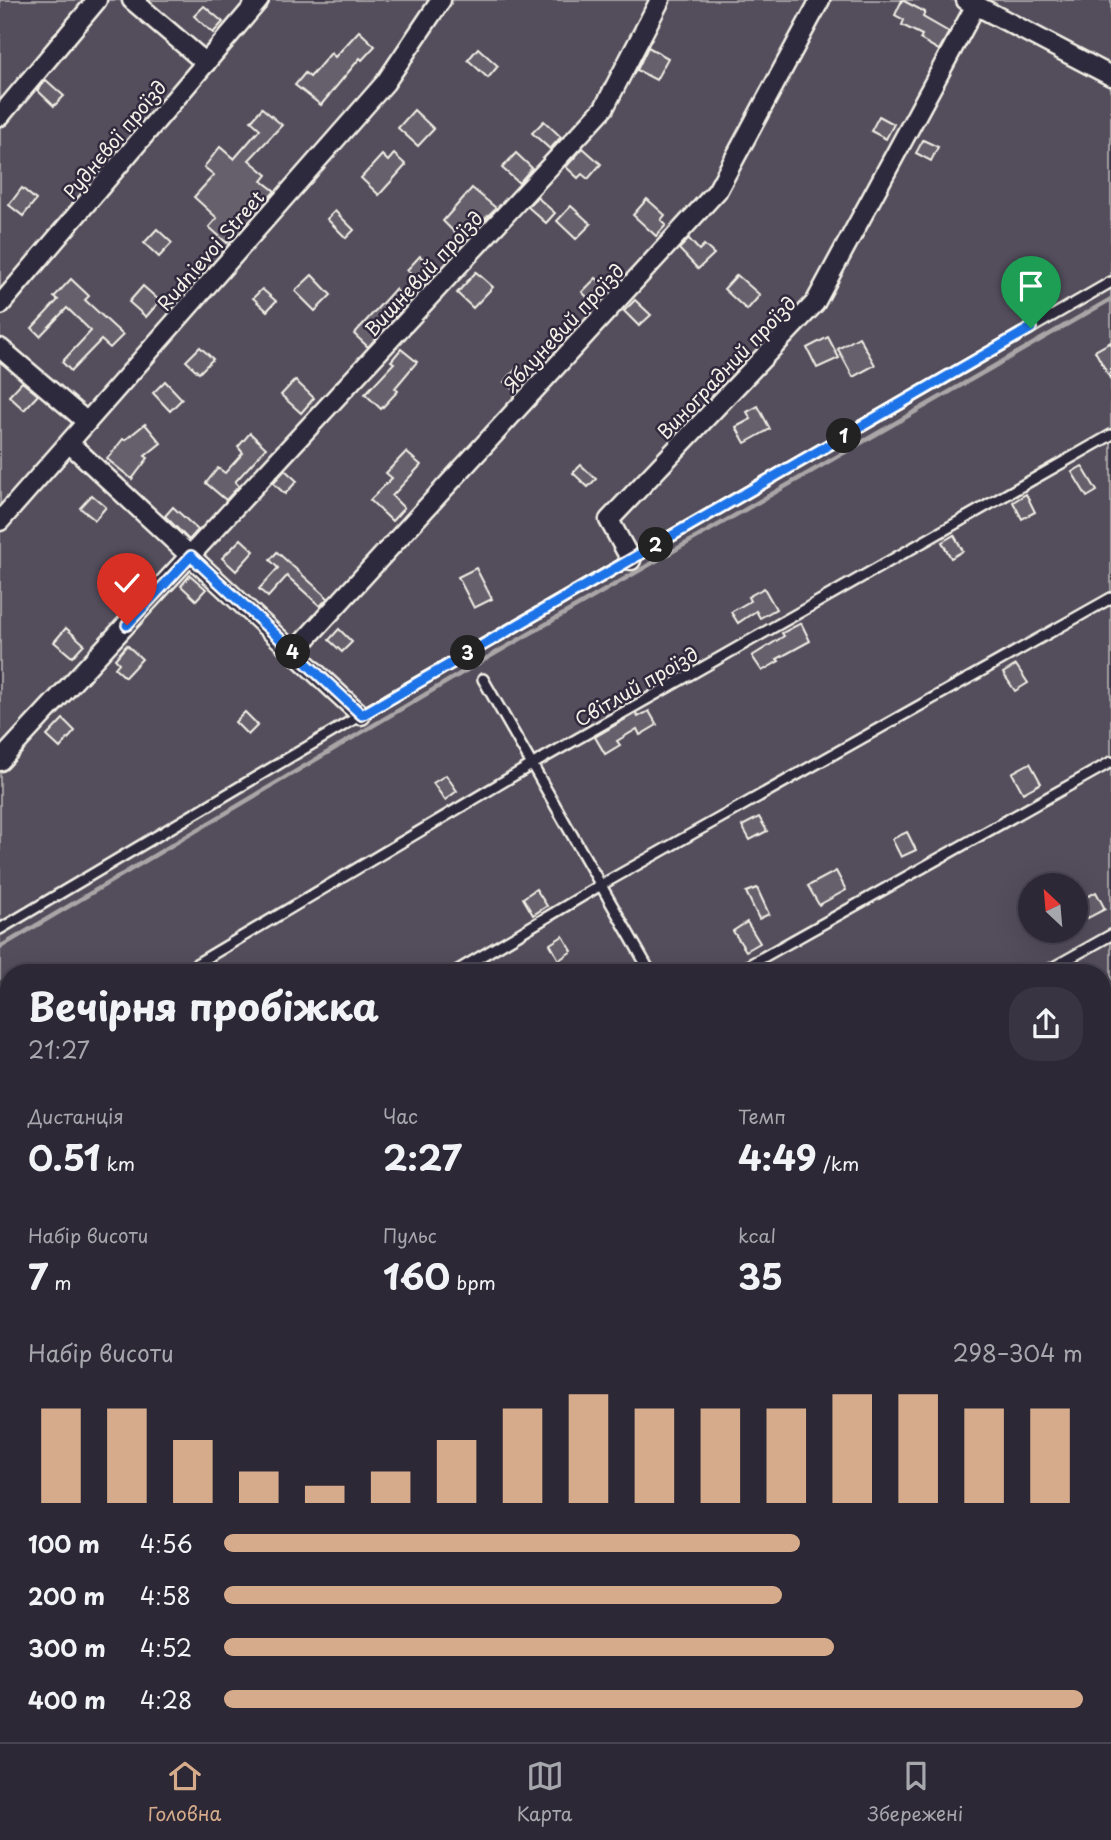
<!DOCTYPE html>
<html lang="uk">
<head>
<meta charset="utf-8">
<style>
	body { margin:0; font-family:"Playpen Sans",sans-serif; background:#383441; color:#f1f3f6; height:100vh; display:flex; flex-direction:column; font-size:26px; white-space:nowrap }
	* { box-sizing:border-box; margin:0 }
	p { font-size:23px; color:#a6a6ad }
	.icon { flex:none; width:38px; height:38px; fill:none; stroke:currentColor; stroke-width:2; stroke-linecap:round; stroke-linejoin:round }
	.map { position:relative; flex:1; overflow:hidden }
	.drawer { position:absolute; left:0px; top:964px; width:1111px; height:779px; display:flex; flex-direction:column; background:#2c2835; border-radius:28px 28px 0 0; box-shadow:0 7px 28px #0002,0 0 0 2px #484450 }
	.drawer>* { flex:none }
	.needle { width:46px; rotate:334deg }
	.fabs { position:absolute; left:1018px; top:873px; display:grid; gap:14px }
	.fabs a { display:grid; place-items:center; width:70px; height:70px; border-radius:50%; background:#2c2835; box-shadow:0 7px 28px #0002,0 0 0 2px #484450; font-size:35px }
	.pin { position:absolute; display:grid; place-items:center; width:60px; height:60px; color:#fff; margin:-72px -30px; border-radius:50% 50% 50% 0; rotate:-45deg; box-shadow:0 0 7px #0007 }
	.pin .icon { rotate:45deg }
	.km { position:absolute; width:35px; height:35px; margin:-18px; border-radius:50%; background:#222; color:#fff; font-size:19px; line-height:35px; text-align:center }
	.round { display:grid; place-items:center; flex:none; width:74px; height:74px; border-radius:28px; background:#383441 }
	.head { display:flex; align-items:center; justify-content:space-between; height:119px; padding:0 28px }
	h1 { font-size:38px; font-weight:700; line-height:52px }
	.metrics { display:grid; grid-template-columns:repeat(3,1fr); gap:10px; height:119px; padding:7px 28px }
	.metrics div { display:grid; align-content:center }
	.metrics b { font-size:35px; font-weight:700 }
	.metrics small { font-size:19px; font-weight:400 }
	.metrics p { font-size:19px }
	.chart { height:196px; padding:14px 28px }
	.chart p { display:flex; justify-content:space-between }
	.chart svg { width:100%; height:126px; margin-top:7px; stroke:#d6ab8b; stroke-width:6 }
	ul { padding:0 28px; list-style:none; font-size:23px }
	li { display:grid; grid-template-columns:112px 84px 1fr; align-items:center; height:52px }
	li i { height:18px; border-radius:9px; background:#d6ab8b }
	.tabs { display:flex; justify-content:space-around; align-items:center; height:98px; border-top:2px solid #484450; background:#2c2835; font-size:19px; color:#a6a6ad }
	.tabs a { display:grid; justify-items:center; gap:4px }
	.tabs .current { color:#d6ab8b }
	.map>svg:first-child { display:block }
	.green { fill:#534e5c; stroke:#a4a0a2; stroke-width:2; fill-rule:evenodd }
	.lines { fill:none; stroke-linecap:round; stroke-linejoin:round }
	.stream { stroke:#aaa6a7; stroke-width:4.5 }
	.building { fill:#65616c; stroke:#f4f1e8; stroke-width:2 }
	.lane-casing { stroke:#f4f1e8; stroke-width:14 }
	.street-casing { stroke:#f4f1e8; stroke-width:23 }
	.lane { stroke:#2f2a3d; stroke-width:9 }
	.street { stroke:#2f2a3d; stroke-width:18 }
	.route-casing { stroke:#fff; stroke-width:14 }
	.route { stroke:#1a73e8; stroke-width:9 }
	.labels { text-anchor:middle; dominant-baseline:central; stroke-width:5; stroke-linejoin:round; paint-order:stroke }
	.street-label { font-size:19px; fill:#f4f1e8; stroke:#2f2a3d }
</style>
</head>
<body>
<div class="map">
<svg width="1111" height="1742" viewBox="0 0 1111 1742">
	<rect width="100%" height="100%" fill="#3b3647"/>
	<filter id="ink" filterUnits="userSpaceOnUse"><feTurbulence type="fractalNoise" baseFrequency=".0143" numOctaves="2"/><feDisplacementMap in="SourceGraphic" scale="14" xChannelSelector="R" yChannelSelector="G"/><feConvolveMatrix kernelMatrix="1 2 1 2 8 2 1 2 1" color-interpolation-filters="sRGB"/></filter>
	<g filter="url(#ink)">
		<path class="green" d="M0,0H1111V1742H0ZM1031,886H1076V931H1031ZM9,973H1102V1734H9Z"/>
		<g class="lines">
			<g class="stream">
				<path d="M0,947L475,665L1111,299"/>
				<path d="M1102,994L1111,989"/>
				<path d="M0,1628L9,1623"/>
			</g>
		</g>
		<g class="building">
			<path d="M902,0L925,12L923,17L949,32L939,50L920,39L922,35L902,25L904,20L895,15Z"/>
			<path d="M204,6L223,22L213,33L194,16Z"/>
			<path d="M359,31L375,46L362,60L360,58L321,105L295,85L305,73L310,77L331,53L335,57Z"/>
			<path d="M648,47L668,58L656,80L637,70Z"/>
			<path d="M478,48L498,66L488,78L468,60Z"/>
			<path d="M46,80L64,96L54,106L37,90Z"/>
			<path d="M262,108L282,125L249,160L267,175L262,181L275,191L266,201L257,194L228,228L235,234L227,243L209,227L217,218L194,197L214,175L204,167L220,147L234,159L260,129L251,121Z"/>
			<path d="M414,110L434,129L418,146L398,128Z"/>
			<path d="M879,116L894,124L886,139L871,131Z"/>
			<path d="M544,121L561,137L550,149L532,133Z"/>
			<path d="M923,140L938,147L931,161L916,153Z"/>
			<path d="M583,148L601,164L588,179L582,174L578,178L566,167Z"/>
			<path d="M516,153L532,168L519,183L502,168Z"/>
			<path d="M394,154L406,165L379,195L361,178L382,155L388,161Z"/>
			<path d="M22,188L36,200L23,216L9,205Z"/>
			<path d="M472,188L496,208L462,240L443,221Z"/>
			<path d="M537,197L555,213L546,223L528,207Z"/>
			<path d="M647,199L665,215L661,220L666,225L656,236L633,215Z"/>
			<path d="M571,206L591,224L576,239L557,221Z"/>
			<path d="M335,211L354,230L346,238L327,219Z"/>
			<path d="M157,229L172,243L159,257L144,243Z"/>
			<path d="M689,239L699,250L704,245L714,254L698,269L679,249Z"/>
			<path d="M420,256L437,272L424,286L407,270Z"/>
			<path d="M476,272L493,287L473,308L457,293Z"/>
			<path d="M312,275L331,295L315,311L295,291Z"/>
			<path d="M737,275L760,295L747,310L724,289Z"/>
			<path d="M596,278L610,291L596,306L582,292Z"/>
			<path d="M71,279L89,296L85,300L123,335L110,348L101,340L71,371L62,362L91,331L67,308L40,336L32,328L58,300L54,297Z"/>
			<path d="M143,286L160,301L146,317L129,302Z"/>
			<path d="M262,289L276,301L267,311L253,298Z"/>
			<path d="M395,289L409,303L395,318L390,313L374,330L379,335L368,347L354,334Z"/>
			<path d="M635,300L651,315L639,326L624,311Z"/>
			<path d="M828,337L839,358L817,368L807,348Z"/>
			<path d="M859,337L875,365L853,377L838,349Z"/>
			<path d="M1111,342V380L1095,351Z"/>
			<path d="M200,347L213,359L199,373L186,361Z"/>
			<path d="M401,349L417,362L395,388L398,391L381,409L365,394L394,363L391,361Z"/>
			<path d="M517,368L529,379L519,390L515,386L513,389L504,382Z"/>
			<path d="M295,380L314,398L301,413L281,395Z"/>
			<path d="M165,381L182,399L170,411L153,393Z"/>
			<path d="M22,382L38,395L24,410L9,396Z"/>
			<path d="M758,406L770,429L745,443L736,427L751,419L747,412Z"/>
			<path d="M145,424L161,443L145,456L148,458L132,479L107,459L123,439L125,440Z"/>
			<path d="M250,433L266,448L235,482L239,486L226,500L206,483L218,468L225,473L243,453L238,447Z"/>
			<path d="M406,452L421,465L392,496L404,508L392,521L370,500L392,478L386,473Z"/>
			<path d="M581,465L596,479L588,487L573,473Z"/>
			<path d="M1082,466L1097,491L1087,497L1072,472Z"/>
			<path d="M285,470L297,481L285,494L273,483Z"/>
			<path d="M1026,494L1035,512L1022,519L1013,502Z"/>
			<path d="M92,495L106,507L95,520L80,508Z"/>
			<path d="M173,507L198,530L189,540L165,516Z"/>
			<path d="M954,535L963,551L951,558L942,542Z"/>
			<path d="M241,539L254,551L236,571L222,558Z"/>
			<path d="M277,552L328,598L320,606L287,576L268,597L259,589L278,568L270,560Z"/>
			<path d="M476,568L492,599L474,608L458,577Z"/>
			<path d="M190,575L206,589L196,600L181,586Z"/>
			<path d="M764,588L776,609L760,618L756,611L738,623L731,612L750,601L748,597Z"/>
			<path d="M801,623L810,641L777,659L779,661L762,671L752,656L784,636L782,633Z"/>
			<path d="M66,628L84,644L72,657L54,642Z"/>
			<path d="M339,629L352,642L342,652L329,640Z"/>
			<path d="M127,645L142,659L125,677L115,668L119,663L115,659Z"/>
			<path d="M1016,665L1028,683L1015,691L1003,673Z"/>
			<path d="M649,711L657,725L640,735L637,729L617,741L620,745L605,754L595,737L636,713L638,717Z"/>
			<path d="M245,712L258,725L248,735L235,722Z"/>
			<path d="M63,719L75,731L60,748L47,736Z"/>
			<path d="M1030,763L1041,783L1023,793L1012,773Z"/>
			<path d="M446,775L457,791L445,800L433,783Z"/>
			<path d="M759,817L767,831L750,840L742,826Z"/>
			<path d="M907,832L916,850L901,857L892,839Z"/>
			<path d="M836,871L846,890L819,905L808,886Z"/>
			<path d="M757,888L769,914L759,919L746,892Z"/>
			<path d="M536,889L547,906L533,915L523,898Z"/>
			<path d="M1096,892L1105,909L1088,918L1079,901Z"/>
			<path d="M747,922L760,943L746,951L733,931Z"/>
			<path d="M563,936L572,951L559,960L550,944Z"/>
		</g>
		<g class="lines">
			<g class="lane-casing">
				<g id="lane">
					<path d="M483,679L651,973"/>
					<path d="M0,929L361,715L1111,282"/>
					<path d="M181,973L533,764L1111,435"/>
					<path d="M453,973L601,885L1111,598"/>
					<path d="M735,973L1111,762"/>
					<path d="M1043,973L1111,935"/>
					<path d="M1102,1035L1111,1031"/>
					<path d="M0,1080L9,1075"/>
					<path d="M1102,1146L1111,1167"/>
					<path d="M0,1225L9,1244"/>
					<path d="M1102,1522L1111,1544"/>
					<path d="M880,1734L883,1742"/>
					<path d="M1029,1734L1032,1742"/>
				</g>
			</g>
			<g class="street-casing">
				<g id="street">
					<path d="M132,0L206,63"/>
					<path d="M966,0L1111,76"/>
					<path d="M0,116L97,0"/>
					<path d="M0,305L259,0"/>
					<path d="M0,348L87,422"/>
					<path d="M69,443L361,715"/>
					<path d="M0,521L385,83L441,0"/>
					<path d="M631,560L609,520L815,303L976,5"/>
					<path d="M294,652L717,191L820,0"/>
					<path d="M0,761L604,108L660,0"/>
					<path d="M0,1301L9,1296"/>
					<path d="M0,1453L9,1449"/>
				</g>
			</g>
			<use href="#lane" class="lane"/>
			<use href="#street" class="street"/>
		</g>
	</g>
	<g class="lines" filter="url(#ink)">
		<g class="route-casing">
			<path id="route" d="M127,625L191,556L362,715L1031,328"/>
		</g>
		<use href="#route" class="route"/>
	</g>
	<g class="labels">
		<g class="street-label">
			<text transform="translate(114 139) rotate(-50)">Руднєвої проїзд</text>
			<text transform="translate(210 250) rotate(-49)">Rudnievoi Street</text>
			<text transform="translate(423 273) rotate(-47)">Вишневий проїзд</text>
			<text transform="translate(563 327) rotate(-47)">Яблуневий проїзд</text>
			<text transform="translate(726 367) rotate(-46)">Виноградний проїзд</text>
			<text transform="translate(636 686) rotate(-30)">Світлий проїзд</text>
		</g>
	</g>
</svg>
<div class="fabs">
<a><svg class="needle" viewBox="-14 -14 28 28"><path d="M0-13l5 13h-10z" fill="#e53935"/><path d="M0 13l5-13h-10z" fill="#a6a6ad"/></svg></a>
</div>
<div class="pin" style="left:1031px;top:328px;background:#1e9e55"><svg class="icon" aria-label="arrive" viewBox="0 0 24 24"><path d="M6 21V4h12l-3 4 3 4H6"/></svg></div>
<div class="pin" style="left:127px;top:625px;background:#d93025"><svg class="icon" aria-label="check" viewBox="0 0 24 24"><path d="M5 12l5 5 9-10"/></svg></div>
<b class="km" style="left:844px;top:436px">1</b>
<b class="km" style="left:656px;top:545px">2</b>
<b class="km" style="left:468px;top:653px">3</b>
<b class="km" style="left:293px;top:652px">4</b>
<section class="drawer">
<div class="head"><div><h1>Вечірня пробіжка</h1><p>21:27</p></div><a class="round"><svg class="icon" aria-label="share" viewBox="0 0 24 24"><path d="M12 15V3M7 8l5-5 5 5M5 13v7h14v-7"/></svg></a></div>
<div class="metrics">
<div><p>Дистанція</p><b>0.51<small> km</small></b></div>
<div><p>Час</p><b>2:27</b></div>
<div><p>Темп</p><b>4:49<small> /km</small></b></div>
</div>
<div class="metrics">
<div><p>Набір висоти</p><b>7<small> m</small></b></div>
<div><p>Пульс</p><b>160<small> bpm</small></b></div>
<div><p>kcal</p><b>35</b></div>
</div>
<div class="chart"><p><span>Набір висоти</span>298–304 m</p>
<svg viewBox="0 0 160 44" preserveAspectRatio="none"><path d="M5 44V11M15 44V11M25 44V22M35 44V33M45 44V38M55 44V33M65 44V22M75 44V11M85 44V6M95 44V11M105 44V11M115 44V11M125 44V6M135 44V6M145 44V11M155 44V11"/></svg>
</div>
<ul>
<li><b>100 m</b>4:56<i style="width:67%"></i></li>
<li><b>200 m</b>4:58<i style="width:65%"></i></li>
<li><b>300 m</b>4:52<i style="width:71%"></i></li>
<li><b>400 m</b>4:28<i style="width:100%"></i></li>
</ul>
</section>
</div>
<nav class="tabs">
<a class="current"><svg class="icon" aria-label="home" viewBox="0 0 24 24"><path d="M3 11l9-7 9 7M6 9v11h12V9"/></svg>Головна</a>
<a><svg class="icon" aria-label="map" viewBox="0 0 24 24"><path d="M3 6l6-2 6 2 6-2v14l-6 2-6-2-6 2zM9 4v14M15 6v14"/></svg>Карта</a>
<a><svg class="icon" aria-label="saved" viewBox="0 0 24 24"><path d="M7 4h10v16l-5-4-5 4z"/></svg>Збережені</a>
</nav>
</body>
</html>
